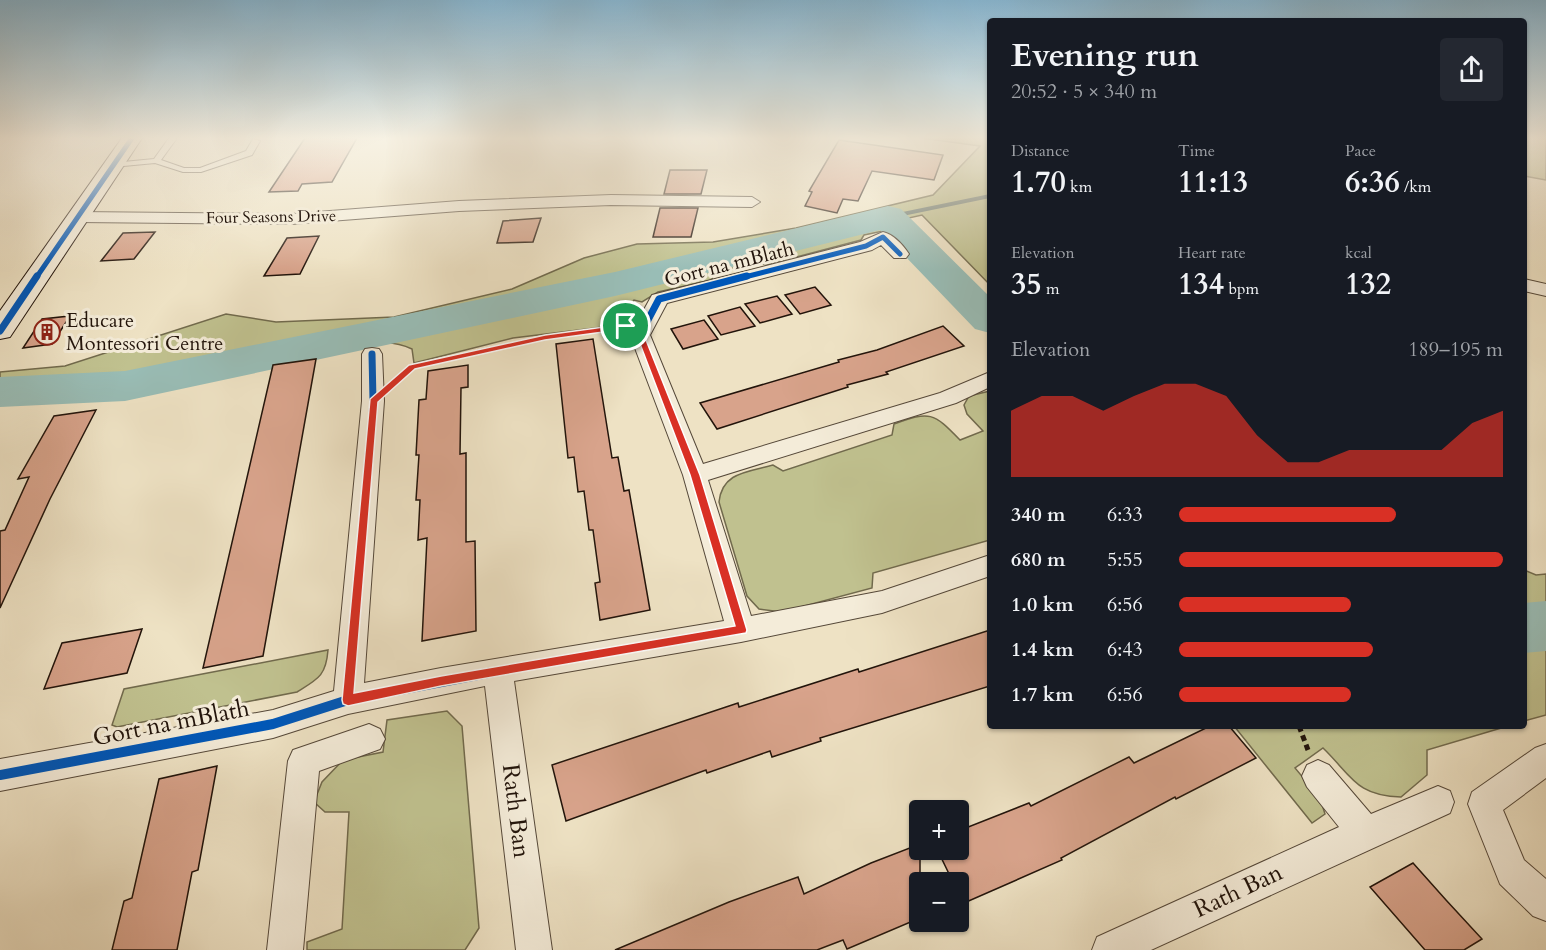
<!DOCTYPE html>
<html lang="en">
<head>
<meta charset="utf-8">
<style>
	body { margin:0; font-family:Cardo,serif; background:#242831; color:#f1f3f6; height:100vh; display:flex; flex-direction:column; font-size:22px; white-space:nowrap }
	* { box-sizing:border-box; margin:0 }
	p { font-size:20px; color:#9ea1a6 }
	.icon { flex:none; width:33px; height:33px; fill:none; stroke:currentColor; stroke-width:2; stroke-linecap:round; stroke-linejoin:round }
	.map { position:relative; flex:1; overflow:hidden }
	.drawer { position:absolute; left:987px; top:18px; width:540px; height:711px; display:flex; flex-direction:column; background:#171b24; border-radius:6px; box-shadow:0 2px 4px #0004 }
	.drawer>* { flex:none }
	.tools { position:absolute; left:909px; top:800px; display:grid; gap:12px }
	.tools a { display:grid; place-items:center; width:60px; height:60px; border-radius:6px; background:#171b24; box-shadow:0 2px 4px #0004; font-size:30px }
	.pin { position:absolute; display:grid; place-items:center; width:51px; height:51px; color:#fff; margin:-26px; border:3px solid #fff; border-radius:50%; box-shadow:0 2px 6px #0007 }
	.round { display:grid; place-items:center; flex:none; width:63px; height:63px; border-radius:6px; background:#242831 }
	.head { display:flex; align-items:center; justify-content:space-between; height:102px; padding:0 24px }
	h1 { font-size:33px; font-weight:600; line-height:45px }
	.metrics { display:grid; grid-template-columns:repeat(3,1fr); gap:9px; height:102px; padding:6px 24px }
	.metrics div { display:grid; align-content:center }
	.metrics b { font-size:30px; font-weight:600 }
	.metrics small { font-size:16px; font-weight:400 }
	.metrics p { font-size:16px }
	.chart { height:168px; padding:12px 24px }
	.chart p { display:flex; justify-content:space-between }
	.chart svg { width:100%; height:108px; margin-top:6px; fill:#d93025; opacity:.7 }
	ul { padding:0 24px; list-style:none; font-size:20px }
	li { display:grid; grid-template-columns:96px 72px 1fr; align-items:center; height:45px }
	li i { height:15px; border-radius:8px; background:#d93025 }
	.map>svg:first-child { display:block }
	.green { fill:#c0c18f; stroke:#716a4d; stroke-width:1.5 }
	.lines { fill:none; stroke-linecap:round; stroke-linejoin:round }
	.stream { fill:#697972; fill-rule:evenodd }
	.river { fill:#99bdb6; fill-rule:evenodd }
	.building { fill:#d8a38b; stroke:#22140b; stroke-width:1.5 }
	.lane-casing { stroke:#554839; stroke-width:2 }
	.street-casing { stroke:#554839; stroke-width:2 }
	.secondary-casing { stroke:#22140b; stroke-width:2 }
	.path-far1 { stroke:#22140b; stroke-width:3; stroke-dasharray:4 2; stroke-linecap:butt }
	.path { stroke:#22140b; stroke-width:5; stroke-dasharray:6 4; stroke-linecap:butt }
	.lane { fill:#f4ecd9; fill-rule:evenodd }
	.street { fill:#f4ecd9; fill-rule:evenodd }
	.secondary { fill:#f4ecd9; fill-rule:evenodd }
	.cycleway-far3-casing { stroke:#f4ecd9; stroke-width:8 }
	.cycleway-far2-casing { stroke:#f4ecd9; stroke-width:10 }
	.cycleway-far1-casing { stroke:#f4ecd9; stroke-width:12 }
	.cycleway-casing { stroke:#f4ecd9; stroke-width:14 }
	.cycleway-far3 { stroke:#0057b8; stroke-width:5 }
	.cycleway-far2 { stroke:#0057b8; stroke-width:7 }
	.cycleway-far1 { stroke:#0057b8; stroke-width:8 }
	.cycleway { stroke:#0057b8; stroke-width:10 }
	.route { fill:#d93025; stroke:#fff; stroke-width:1.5; fill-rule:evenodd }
	.labels { text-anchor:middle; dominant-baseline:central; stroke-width:6; stroke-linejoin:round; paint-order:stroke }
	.far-street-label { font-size:16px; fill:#22140b; stroke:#f4ecd9 }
	.street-label { font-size:20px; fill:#22140b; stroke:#f4ecd9 }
	.poi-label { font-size:20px; fill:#22140b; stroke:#f4ecd9; text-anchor:start }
	.near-street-label { font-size:24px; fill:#22140b; stroke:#f4ecd9 }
</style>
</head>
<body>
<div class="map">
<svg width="1546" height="950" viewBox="0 0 1546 950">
	<rect width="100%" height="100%" fill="#eee2c4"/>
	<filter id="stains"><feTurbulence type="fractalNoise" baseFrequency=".00333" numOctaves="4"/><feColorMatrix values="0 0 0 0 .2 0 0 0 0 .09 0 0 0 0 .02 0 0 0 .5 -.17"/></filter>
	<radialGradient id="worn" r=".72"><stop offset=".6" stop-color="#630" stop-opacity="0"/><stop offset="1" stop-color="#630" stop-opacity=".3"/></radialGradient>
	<g class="green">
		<path d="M921,138H990V285L922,215L546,299L887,225L919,260H915L883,231L864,235L861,240L766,265L757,262L713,273L712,280L658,292L642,302L634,300L620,325L513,338L414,363L412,349C389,338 371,344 348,351L343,345L121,396L0,403V372L65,366L226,314L276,322L394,317L512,289L584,258L637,244L713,242L796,228L933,195L980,146Z"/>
		<path d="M1524,138H1546V180L1524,176Z"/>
		<path d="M990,391V540L873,573L872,588L782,612L759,609L747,596L719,502C722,472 748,472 773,465L783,471L892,435L894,424C930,411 933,412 960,440L983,431L967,414L964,405L969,396Z"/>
		<path d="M1524,570L1536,575L1546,574V715L1524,721Z"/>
		<path d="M328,650C326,676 318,679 297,692L117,727L112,725L124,689Z"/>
		<path d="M447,711L462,726L479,928L465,950H307V942L342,929L349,812H325L314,802L322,782L343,760L383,752L387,720Z"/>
		<path d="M1234,726H1508L1427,750V775L1401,797C1356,796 1352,776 1323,748L1295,768L1320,798L1325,814L1312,823Z"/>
	</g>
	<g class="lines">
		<path class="stream" d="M990,194V198L888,219L885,217L888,215Z"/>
		<g class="river">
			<path d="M888,206L901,209L990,297V333L975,329L880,230L615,296L125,401L0,407V377L125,371L615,272Z"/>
			<path d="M1546,601V651L1524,653V603Z"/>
		</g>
	</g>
	<g class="building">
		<path d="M305,138H357L332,182L302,184L298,191L269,192Z"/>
		<path d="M839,140L943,155L934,180L872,171L858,201L843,199L837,213L805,206L812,192L809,191Z"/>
		<path d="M670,170H707L701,194H664Z"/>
		<path d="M660,208H698L691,237H653Z"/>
		<path d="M541,218L533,242L497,243L503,221Z"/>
		<path d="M155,232L134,259L101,261L123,233Z"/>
		<path d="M319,236L300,274L264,276L287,238Z"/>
		<path d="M815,287L831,305L800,314L785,295Z"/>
		<path d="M777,296L792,314L760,323L745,304Z"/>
		<path d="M740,307L755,326L721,335L708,316Z"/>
		<path d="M70,316L52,344L23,348L42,319Z"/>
		<path d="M704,320L718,339L683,349L671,329Z"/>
		<path d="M943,326L964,346L886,372L888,374L847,385L848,387L717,429L700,403L839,362L838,360L877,350Z"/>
		<path d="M593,339L612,458L618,457L624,491L629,490L650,610L600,620L595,583L600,582L593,530H589L584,491L578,492L574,457L568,458L556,344Z"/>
		<path d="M316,359L263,656L203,668L273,365Z"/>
		<path d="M468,365V387L461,388L460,454L466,453V542L475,541L476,631L422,641L427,538L418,540L420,500H416L419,455H416L419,400L426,399L428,371Z"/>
		<path d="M96,410L50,499L0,608V531L5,530L29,477L18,479L54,416Z"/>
		<path d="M142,629L127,673L44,689L62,643Z"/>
		<path d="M990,630V686L820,738L821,741L772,757L770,751L707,773L706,770L566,821L552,765L738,703L739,707L858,669L859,672Z"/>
		<path d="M1210,726H1229L1256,758L1176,799L1175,797L1061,858L1062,860L964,903L958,892V882H953L937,849H958V831L1029,803L1031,806L1129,757L1134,763Z"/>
		<path d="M217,766L198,870L192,872L177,950H112L124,901L132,898L159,779Z"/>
		<path d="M920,844V918L847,949L843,940L817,950H615L729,902L798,877L804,894L871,863Z"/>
		<path d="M1413,863L1446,900L1482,939L1464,950H1425L1370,887Z"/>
	</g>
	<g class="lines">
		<g class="lane-casing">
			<path id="lane" d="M169,138H177L161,160L184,168H200L246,151L253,139L260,141L252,155L201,172H183L155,163L113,167L109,165L113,163L154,159Z"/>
		</g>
		<g class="street-casing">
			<g id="street">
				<path d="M611,195L752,197L760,202L752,207L611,205L459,211L291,224L78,222L72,221L70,217L72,213L78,212L291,214L459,201Z"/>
				<path d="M883,232C893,234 903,245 909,254L906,258H894L881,245L872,250L667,303L650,335L703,464L940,393L990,372V387L956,403L708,480L751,616L882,591L990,555V576L882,613L741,642L514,681L552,950H516L485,686L348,714L273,738L0,791V759L273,710L334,691L362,401V354L365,349L372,348L379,349L382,354L384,401L364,683L441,668L724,621L683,475L630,335L652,295L860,242Z"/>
				<path d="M1524,279L1546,284V296L1524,291Z"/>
				<path d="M369,724L380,729L385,739L380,749L319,771L303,950H267L288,761L293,750Z"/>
				<path d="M1546,744V778L1503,810L1524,860L1546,879V921L1533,916L1500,884L1468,804L1472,792L1535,748Z"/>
				<path d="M1318,760L1329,765L1371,814L1438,786L1450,791L1454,802L1450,813L1151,950H1092L1097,937L1339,827L1307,787L1302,776L1307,765Z"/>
			</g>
		</g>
		<g class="secondary-casing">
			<path id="secondary" d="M122,138H142L10,337L0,339V311Z"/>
		</g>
		<path class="path-far1" d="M397,380L412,367L470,353L545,337L618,327"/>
		<path class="path" d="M1299,726L1308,750"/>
		<use href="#lane" class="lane"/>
		<use href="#street" class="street"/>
		<use href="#secondary" class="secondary"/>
		<g class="cycleway-far3-casing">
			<g id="cycleway-far3">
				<path d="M36,278L132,138"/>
				<path d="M741,278L866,246L883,237L900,254"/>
			</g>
		</g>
		<g class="cycleway-far2-casing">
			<g id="cycleway-far2">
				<path d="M0,331L37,276"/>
				<path d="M369,453L373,401L372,354"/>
				<path d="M686,453L640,335L659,299L747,276"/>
			</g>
		</g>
		<g class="cycleway-far1-casing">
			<g id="cycleway-far1">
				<path d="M350,674L369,452"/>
				<path d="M485,674L741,630L695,475L686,452"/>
			</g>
		</g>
		<g class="cycleway-casing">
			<g id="cycleway">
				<path d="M348,700L493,672"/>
				<path d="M0,775L273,724L348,700L350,672"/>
			</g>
		</g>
		<use href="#cycleway-far3" class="cycleway-far3"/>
		<use href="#cycleway-far2" class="cycleway-far2"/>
		<use href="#cycleway-far1" class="cycleway-far1"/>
		<use href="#cycleway" class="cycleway"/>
	</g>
	<linearGradient id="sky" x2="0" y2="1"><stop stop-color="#88b8d4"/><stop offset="0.51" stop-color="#f7f2e4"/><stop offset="1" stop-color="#f7f2e4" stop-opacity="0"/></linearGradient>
	<rect width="1546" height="271" fill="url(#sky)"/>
	<path class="route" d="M626,324L644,335L700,475L747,630L746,633L441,686L348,706L343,704L342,700L370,399L409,365L545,335ZM625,329L637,336L690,475L735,626L441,676L354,693L378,402L415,369L545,340Z"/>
	<defs>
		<g id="building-ring" transform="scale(1.35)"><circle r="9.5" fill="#f4ecd9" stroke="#8f2418" stroke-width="1.5"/><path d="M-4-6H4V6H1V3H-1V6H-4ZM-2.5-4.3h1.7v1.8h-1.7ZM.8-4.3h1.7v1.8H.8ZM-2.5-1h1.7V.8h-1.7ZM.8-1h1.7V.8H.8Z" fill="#8f2418"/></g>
	</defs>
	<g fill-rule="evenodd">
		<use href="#building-ring" x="47" y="332"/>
	</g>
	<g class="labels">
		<g class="far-street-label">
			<text transform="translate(271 217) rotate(-1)">Four Seasons Drive</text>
		</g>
		<g class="street-label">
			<text transform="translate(729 264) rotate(-14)">Gort na mBlath</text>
		</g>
		<g class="poi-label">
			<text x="66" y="320">Educare<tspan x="66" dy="23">Montessori Centre</tspan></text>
		</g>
		<g class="near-street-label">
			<text transform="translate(171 723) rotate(-11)">Gort na mBlath</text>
			<text transform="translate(516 811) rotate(83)">Rath Ban</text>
			<text transform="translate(1238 891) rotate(-25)">Rath Ban</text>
		</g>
	</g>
	<rect width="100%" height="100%" filter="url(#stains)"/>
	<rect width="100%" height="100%" fill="url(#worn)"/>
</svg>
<div class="tools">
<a>+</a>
<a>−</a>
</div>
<div class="pin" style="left:626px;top:326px;background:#1e9e55"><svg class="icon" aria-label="arrive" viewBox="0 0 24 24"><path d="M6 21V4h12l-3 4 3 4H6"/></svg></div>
<section class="drawer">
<div class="head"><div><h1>Evening run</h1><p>20:52 · 5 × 340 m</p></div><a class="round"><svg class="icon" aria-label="share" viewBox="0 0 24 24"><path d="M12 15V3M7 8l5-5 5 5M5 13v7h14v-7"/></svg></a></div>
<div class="metrics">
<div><p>Distance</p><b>1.70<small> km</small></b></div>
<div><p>Time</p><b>11:13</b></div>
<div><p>Pace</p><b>6:36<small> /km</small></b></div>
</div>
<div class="metrics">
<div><p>Elevation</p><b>35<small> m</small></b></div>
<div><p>Heart rate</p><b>134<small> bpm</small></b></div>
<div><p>kcal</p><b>132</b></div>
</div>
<div class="chart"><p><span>Elevation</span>189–195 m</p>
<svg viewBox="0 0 160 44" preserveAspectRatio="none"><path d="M0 44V17L10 11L20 11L30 17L40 11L50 6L60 6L70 11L80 27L90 38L100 38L110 33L120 33L130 33L140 33L150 22L160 17V44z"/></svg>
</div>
<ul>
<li><b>340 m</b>6:33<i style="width:67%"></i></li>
<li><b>680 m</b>5:55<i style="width:100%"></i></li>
<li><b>1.0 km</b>6:56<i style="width:53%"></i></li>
<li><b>1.4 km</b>6:43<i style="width:60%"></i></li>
<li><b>1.7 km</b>6:56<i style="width:53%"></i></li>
</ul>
</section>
</div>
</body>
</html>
